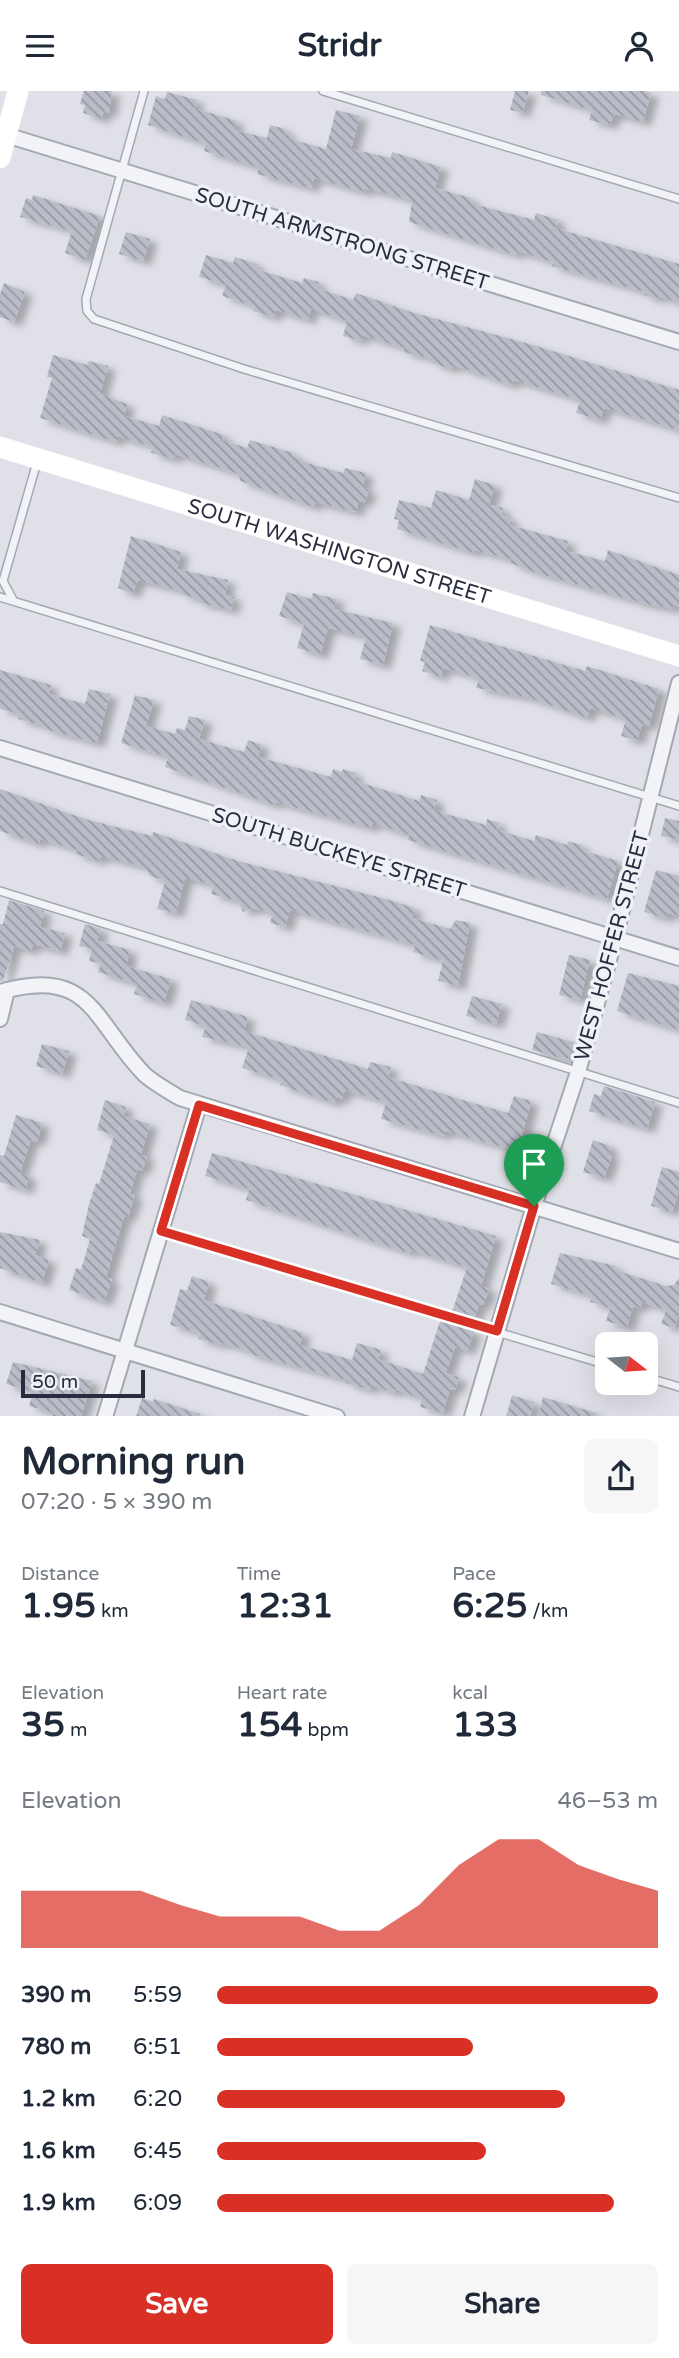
<!DOCTYPE html>
<html lang="en">
<head>
<meta charset="utf-8">
<style>
	body { margin:0; font-family:"Varela Round",sans-serif; background:#f6f6f7; color:#1f2937; height:100vh; display:flex; flex-direction:column; font-size:26px; white-space:nowrap }
	* { box-sizing:border-box; margin:0 }
	p { font-size:23px; color:#747a83 }
	.icon { flex:none; width:38px; height:38px; fill:none; stroke:currentColor; stroke-width:2; stroke-linecap:round; stroke-linejoin:round }
	.map { position:relative; height:1325px; overflow:hidden }
	.details { display:flex; flex-direction:column; background:#fff; flex:1 }
	.details>* { flex:none }
	.needle { width:46px; rotate:107deg }
	.controls { position:absolute; left:595px; top:1241px; display:grid; gap:14px }
	.controls a { display:grid; place-items:center; width:63px; height:63px; border-radius:10px; background:#fff; box-shadow:0 7px 28px #0002; font-size:35px }
	.scale { position:absolute; left:21px; bottom:18px; width:124px; box-sizing:border-box; padding-left:7px; border:4px solid #292c3f; border-top:0; font-size:19px; line-height:24px; white-space:nowrap; color:#292c3f; -webkit-text-stroke:5px #eff1f6; paint-order:stroke }
	.pin { position:absolute; display:grid; place-items:center; width:60px; height:60px; color:#fff; margin:-72px -30px; border-radius:50% 50% 50% 0; rotate:-45deg; box-shadow:0 0 7px #0007 }
	.pin .icon { rotate:45deg }
	.round { display:grid; place-items:center; flex:none; width:74px; height:74px; border-radius:10px; background:#f6f6f7 }
	.summary { display:flex; align-items:center; justify-content:space-between; height:119px; padding:0 21px }
	h1 { font-size:38px; font-weight:800; line-height:52px }
	.metrics { display:grid; grid-template-columns:repeat(3,1fr); gap:10px; height:119px; padding:7px 21px }
	.metrics div { display:grid; align-content:center }
	.metrics b { font-size:35px; font-weight:800 }
	.metrics small { font-size:19px; font-weight:400 }
	.metrics p { font-size:19px }
	.chart { height:196px; padding:14px 21px }
	.chart p { display:flex; justify-content:space-between }
	.chart svg { width:100%; height:126px; margin-top:7px; fill:#d93025; opacity:.7 }
	.action { display:flex; gap:14px; margin-top:auto; padding:14px 21px }
	.action a { flex:1; height:80px; border-radius:10px; background:#d93025; color:#fff; font-size:28px; font-weight:800; line-height:80px; text-align:center }
	.action a+a { background:#f6f6f7; color:#1f2937 }
	ul { padding:0 21px; list-style:none; font-size:23px }
	li { display:grid; grid-template-columns:112px 84px 1fr; align-items:center; height:52px }
	li i { height:18px; border-radius:9px; background:#d93025 }
	header { display:flex; justify-content:space-between; align-items:center; height:91px; padding:0 21px; background:#fff; font-size:32px; font-weight:800 }
	.map>svg:first-child { display:block }
	.building { fill:url(#building-back-hatch); filter:url(#shadow) }
	.lines { fill:none; stroke-linecap:round; stroke-linejoin:round }
	.service-casing { stroke:#a5a7b2; stroke-width:10 }
	.minor-casing { stroke:#a5a7b2; stroke-width:18 }
	.service { stroke:#f2f3f7; stroke-width:7 }
	.minor { stroke:#f2f3f7; stroke-width:14 }
	.secondary { stroke:#fff; stroke-width:21 }
	.route-casing { stroke:#fff; stroke-width:14 }
	.route { stroke:#d93025; stroke-width:9 }
	.labels { text-anchor:middle; dominant-baseline:central; stroke-width:7; stroke-linejoin:round; paint-order:stroke }
	.street-label { font-size:21px; fill:#292c3f; stroke:#eff1f6 }
</style>
</head>
<body>
<header><svg class="icon" aria-label="menu" viewBox="0 0 24 24"><path d="M4 6h16M4 12h16M4 18h16"/></svg>Stridr<svg class="icon" aria-label="person" viewBox="0 0 24 24"><circle cx="12" cy="8" r="4"/><path d="M4 21q1-7 8-7t8 7"/></svg></header>
<div class="map">
<svg width="679" height="1326" viewBox="0 0 679 1326">
	<defs>
		<pattern id="building-back-hatch" width="6" height="6" patternUnits="userSpaceOnUse" patternTransform="scale(1.75)"><rect width="6" height="6" fill="#babcc8"/><path d="M-1 5l2 2M0 0l6 6M5-1l2 2" fill="none" stroke="#9799a4"/></pattern>
		<filter id="shadow"><feDropShadow dx="8" dy="4.5" stdDeviation="3.5" flood-color="#0004"/></filter>
	</defs>
	<rect width="100%" height="100%" fill="#e0e1e8"/>
	<g class="building">
		<path d="M84,0H112L109,22L104,20L101,28L83,22L85,14L80,13Z"/>
		<path d="M515,0H529L522,22L510,19Z"/>
		<path d="M541,0H644L651,2L643,31L615,23L609,34L589,29L592,19L541,4Z"/>
		<path d="M167,1L197,9L194,17L237,30L234,39L267,47L270,34L285,38L284,43L291,45L290,48L326,58L336,19L360,25L351,58L391,67L392,61L441,76L435,97L471,107L470,112L534,129L536,122L558,129L555,137L679,173V211L658,205L657,208L644,204L645,201L552,175L553,171L517,160L516,164L409,131L412,109L373,99L365,98L364,101L314,87L311,97L257,83L259,77L204,60L206,53L148,34L156,5L165,8Z"/>
		<path d="M33,104L100,125L85,169L65,162L72,140L20,126L26,107L32,109Z"/>
		<path d="M126,141L150,148L143,170L119,163Z"/>
		<path d="M206,164L233,172L235,166L257,173L255,178L302,192L304,187L319,191L317,197L353,209L356,202L411,221L533,254L679,299V339L604,317L600,329L576,322L580,309L513,289L511,294L453,274L452,278L432,272L433,268L403,261L404,257L362,244L361,250L343,245L347,230L311,218L308,229L276,219L274,226L253,220L254,215L222,205L226,194L199,186Z"/>
		<path d="M4,192L25,201L14,231L0,226V203Z"/>
		<path d="M53,264L87,274L89,270L108,275L100,303L127,313L124,325L159,335L162,324L224,344L222,349L247,357L250,349L293,362L292,365L304,369L303,371L343,382L345,377L366,382L362,397L369,398L365,411L359,410L356,421L315,411L313,416L240,390L239,383L175,363L174,368L151,362L153,356L117,345L116,351L40,327L52,287L47,286Z"/>
		<path d="M475,388L495,394L489,414L503,417L501,424L511,427L509,434L568,450L566,460L605,470L608,459L679,484V516L674,514L673,518L646,513L537,482L510,472L511,468L474,459L473,462L397,438L399,429L394,428L399,409L431,417L436,399L469,409Z"/>
		<path d="M131,445L181,461L177,478L228,489L225,504L234,506L231,519L197,511L198,507L182,504L183,500L138,489L132,503L118,497Z"/>
		<path d="M287,501L311,508L313,502L337,508L334,518L393,532L383,574L360,568L366,546L328,537L320,564L297,557L304,533L279,525Z"/>
		<path d="M430,534L585,580L587,575L659,598L649,635L642,633L637,650L621,645L626,628L590,617L587,627L530,607L476,597L479,587L443,577L441,586L422,580L425,571L420,570Z"/>
		<path d="M0,579L51,594L49,603L85,613L89,598L110,603L97,652L44,638L45,635L18,628L20,623L0,618Z"/>
		<path d="M135,604L154,609L146,635L175,643L177,637L185,639L189,625L205,629L199,648L244,661L248,649L262,654L258,666L331,686L333,678L342,681L343,678L356,682L353,689L419,710L421,704L437,709L434,718L439,721L486,734L487,728L499,732L497,739L534,750L536,744L567,754L568,750L582,754L581,759L618,770L607,808L408,749L409,744L373,732L371,737L275,711L274,714L165,676L168,666L121,652Z"/>
		<path d="M0,698L85,728L152,745L153,741L238,770L386,808L415,817L412,827L450,838L456,829L470,832L458,895L438,890L443,870L413,861L415,854L290,819L285,836L270,832L273,822L254,817L243,821L238,810L211,803L214,794L185,787L176,822L157,818L165,790L150,785L145,776L101,765L99,770L75,763L77,759L40,748L39,753L0,740Z"/>
		<path d="M665,727L679,730V749L661,745Z"/>
		<path d="M656,779L679,785V825L668,822L666,827L644,821Z"/>
		<path d="M9,809L44,820L40,836L65,842L60,860L33,853L31,860L14,855L3,890H0V833H3Z"/>
		<path d="M85,833L101,838L97,850L130,859L126,875L171,888L164,912L134,903L137,893L98,881L101,873L89,870L92,858L79,855Z"/>
		<path d="M569,864L590,869L580,909L559,904Z"/>
		<path d="M628,882L679,895V939L617,920Z"/>
		<path d="M472,905L502,913L496,933L466,925Z"/>
		<path d="M191,909L248,926L244,940L368,978L370,971L391,976L388,986L466,1010L508,1022L514,1005L531,1010L518,1060L445,1040L444,1045L381,1028L386,1011L345,999L342,1008L336,1006L334,1012L280,994L282,989L242,977L249,956L202,946L206,935L185,929Z"/>
		<path d="M537,941L573,951L568,969L532,959Z"/>
		<path d="M42,953L69,960L62,983L36,975Z"/>
		<path d="M604,995L655,1011L647,1038L589,1020L594,1003L601,1005Z"/>
		<path d="M105,1009L126,1016L123,1025L150,1033L142,1060V1064L147,1066L142,1080L137,1078L130,1103L135,1104L128,1126L124,1125L106,1187L112,1188L104,1211L69,1199L76,1177L81,1179L90,1148L82,1145L89,1113L96,1092L99,1093L114,1044L97,1039Z"/>
		<path d="M16,1024L42,1032L37,1051L31,1049L20,1082L29,1085L25,1099L0,1091V1064L4,1065Z"/>
		<path d="M593,1049L610,1055L608,1064L612,1065L604,1087L583,1081Z"/>
		<path d="M212,1062L496,1145L481,1195L489,1198L483,1214L479,1213L474,1228L452,1221L467,1176L410,1159L409,1162L246,1109L249,1098L205,1085Z"/>
		<path d="M662,1076L679,1081V1099L672,1121L651,1115Z"/>
		<path d="M0,1141L40,1149L35,1164L49,1169L42,1192L0,1177Z"/>
		<path d="M560,1162L616,1175L615,1179L666,1195L674,1194L679,1187V1223L674,1237L661,1233L666,1219L642,1211L640,1217L633,1215L627,1236L606,1230L610,1217L590,1211L592,1205L551,1193Z"/>
		<path d="M192,1185L209,1191L204,1209L303,1242L300,1254L352,1269L357,1252L381,1259L378,1268L423,1283L440,1230L474,1240L467,1260L455,1256L446,1282L459,1286L455,1299L450,1298L443,1322L420,1316L422,1308L395,1298L394,1302L371,1294L370,1299L346,1292V1289L246,1262L247,1259L222,1252L221,1254L198,1248L200,1242L170,1234L180,1198L187,1200Z"/>
		<path d="M13,1271L92,1290L81,1326H53V1322L29,1315L33,1301L6,1293Z"/>
		<path d="M512,1304L534,1311L530,1326H506Z"/>
		<path d="M543,1306L596,1322V1326H538Z"/>
		<path d="M142,1307L153,1311L154,1308L200,1323L199,1326H136Z"/>
	</g>
	<g class="lines">
		<g class="service-casing">
			<g id="service">
				<path d="M144,0L86,208L87,220L94,228L244,278L679,407"/>
				<path d="M323,0L679,108"/>
				<path d="M0,506L679,715"/>
				<path d="M13,509L3,490L37,371"/>
				<path d="M0,800L679,1012"/>
				<path d="M161,1140L607,1274"/>
				<path d="M646,1286L679,1296"/>
			</g>
		</g>
		<g class="minor-casing">
			<g id="minor">
				<path d="M6,44L679,251"/>
				<path d="M0,657L679,867"/>
				<path d="M0,901C91,874 93,930 144,983C154,992 168,1000 180,1007L679,1160"/>
				<path d="M0,928L7,899"/>
				<path d="M0,1221L337,1326"/>
				<path d="M105,1326L199,1014"/>
				<path d="M472,1326L534,1115L578,981L615,847L679,592"/>
			</g>
		</g>
		<use href="#service" class="service"/>
		<use href="#minor" class="minor"/>
		<g class="secondary">
			<path d="M0,67L18,0"/>
			<path id="s1" d="M0,356L679,565"/>
		</g>
	</g>
	<g class="lines">
		<g class="route-casing">
			<path id="route" d="M199,1014L534,1115L497,1240L161,1140Z"/>
		</g>
		<use href="#route" class="route"/>
	</g>
	<g class="labels">
		<g class="street-label">
			<text transform="translate(342 148) rotate(17)">SOUTH ARMSTRONG STREET</text>
			<text stroke="none"><textPath href="#s1" startOffset="355">SOUTH WASHINGTON STREET</textPath></text>
			<text transform="translate(339 762) rotate(17)">SOUTH BUCKEYE STREET</text>
			<text transform="translate(612 855) rotate(-75)">WEST HOFFER STREET</text>
		</g>
	</g>
</svg>
<div class="controls">
<a><svg class="needle" viewBox="-14 -14 28 28"><path d="M0-13l5 13h-10z" fill="#e53935"/><path d="M0 13l5-13h-10z" fill="#747a83"/></svg></a>
</div>
<div class="scale">50 m</div>
<div class="pin" style="left:534px;top:1115px;background:#1e9e55"><svg class="icon" aria-label="arrive" viewBox="0 0 24 24"><path d="M6 21V4h12l-3 4 3 4H6"/></svg></div>
</div>
<section class="details">
<div class="summary"><div><h1>Morning run</h1><p>07:20 · 5 × 390 m</p></div><a class="round"><svg class="icon" aria-label="share" viewBox="0 0 24 24"><path d="M12 15V3M7 8l5-5 5 5M5 13v7h14v-7"/></svg></a></div>
<div class="metrics">
<div><p>Distance</p><b>1.95<small> km</small></b></div>
<div><p>Time</p><b>12:31</b></div>
<div><p>Pace</p><b>6:25<small> /km</small></b></div>
</div>
<div class="metrics">
<div><p>Elevation</p><b>35<small> m</small></b></div>
<div><p>Heart rate</p><b>154<small> bpm</small></b></div>
<div><p>kcal</p><b>133</b></div>
</div>
<div class="chart"><p><span>Elevation</span>46–53 m</p>
<svg viewBox="0 0 160 44" preserveAspectRatio="none"><path d="M0 44V24L10 24L20 24L30 24L40 29L50 33L60 33L70 33L80 38L90 38L100 29L110 15L120 6L130 6L140 15L150 20L160 24V44z"/></svg>
</div>
<ul>
<li><b>390 m</b>5:59<i style="width:100%"></i></li>
<li><b>780 m</b>6:51<i style="width:58%"></i></li>
<li><b>1.2 km</b>6:20<i style="width:79%"></i></li>
<li><b>1.6 km</b>6:45<i style="width:61%"></i></li>
<li><b>1.9 km</b>6:09<i style="width:90%"></i></li>
</ul>
<div class="action"><a>Save</a><a>Share</a></div>
</section>
</body>
</html>
